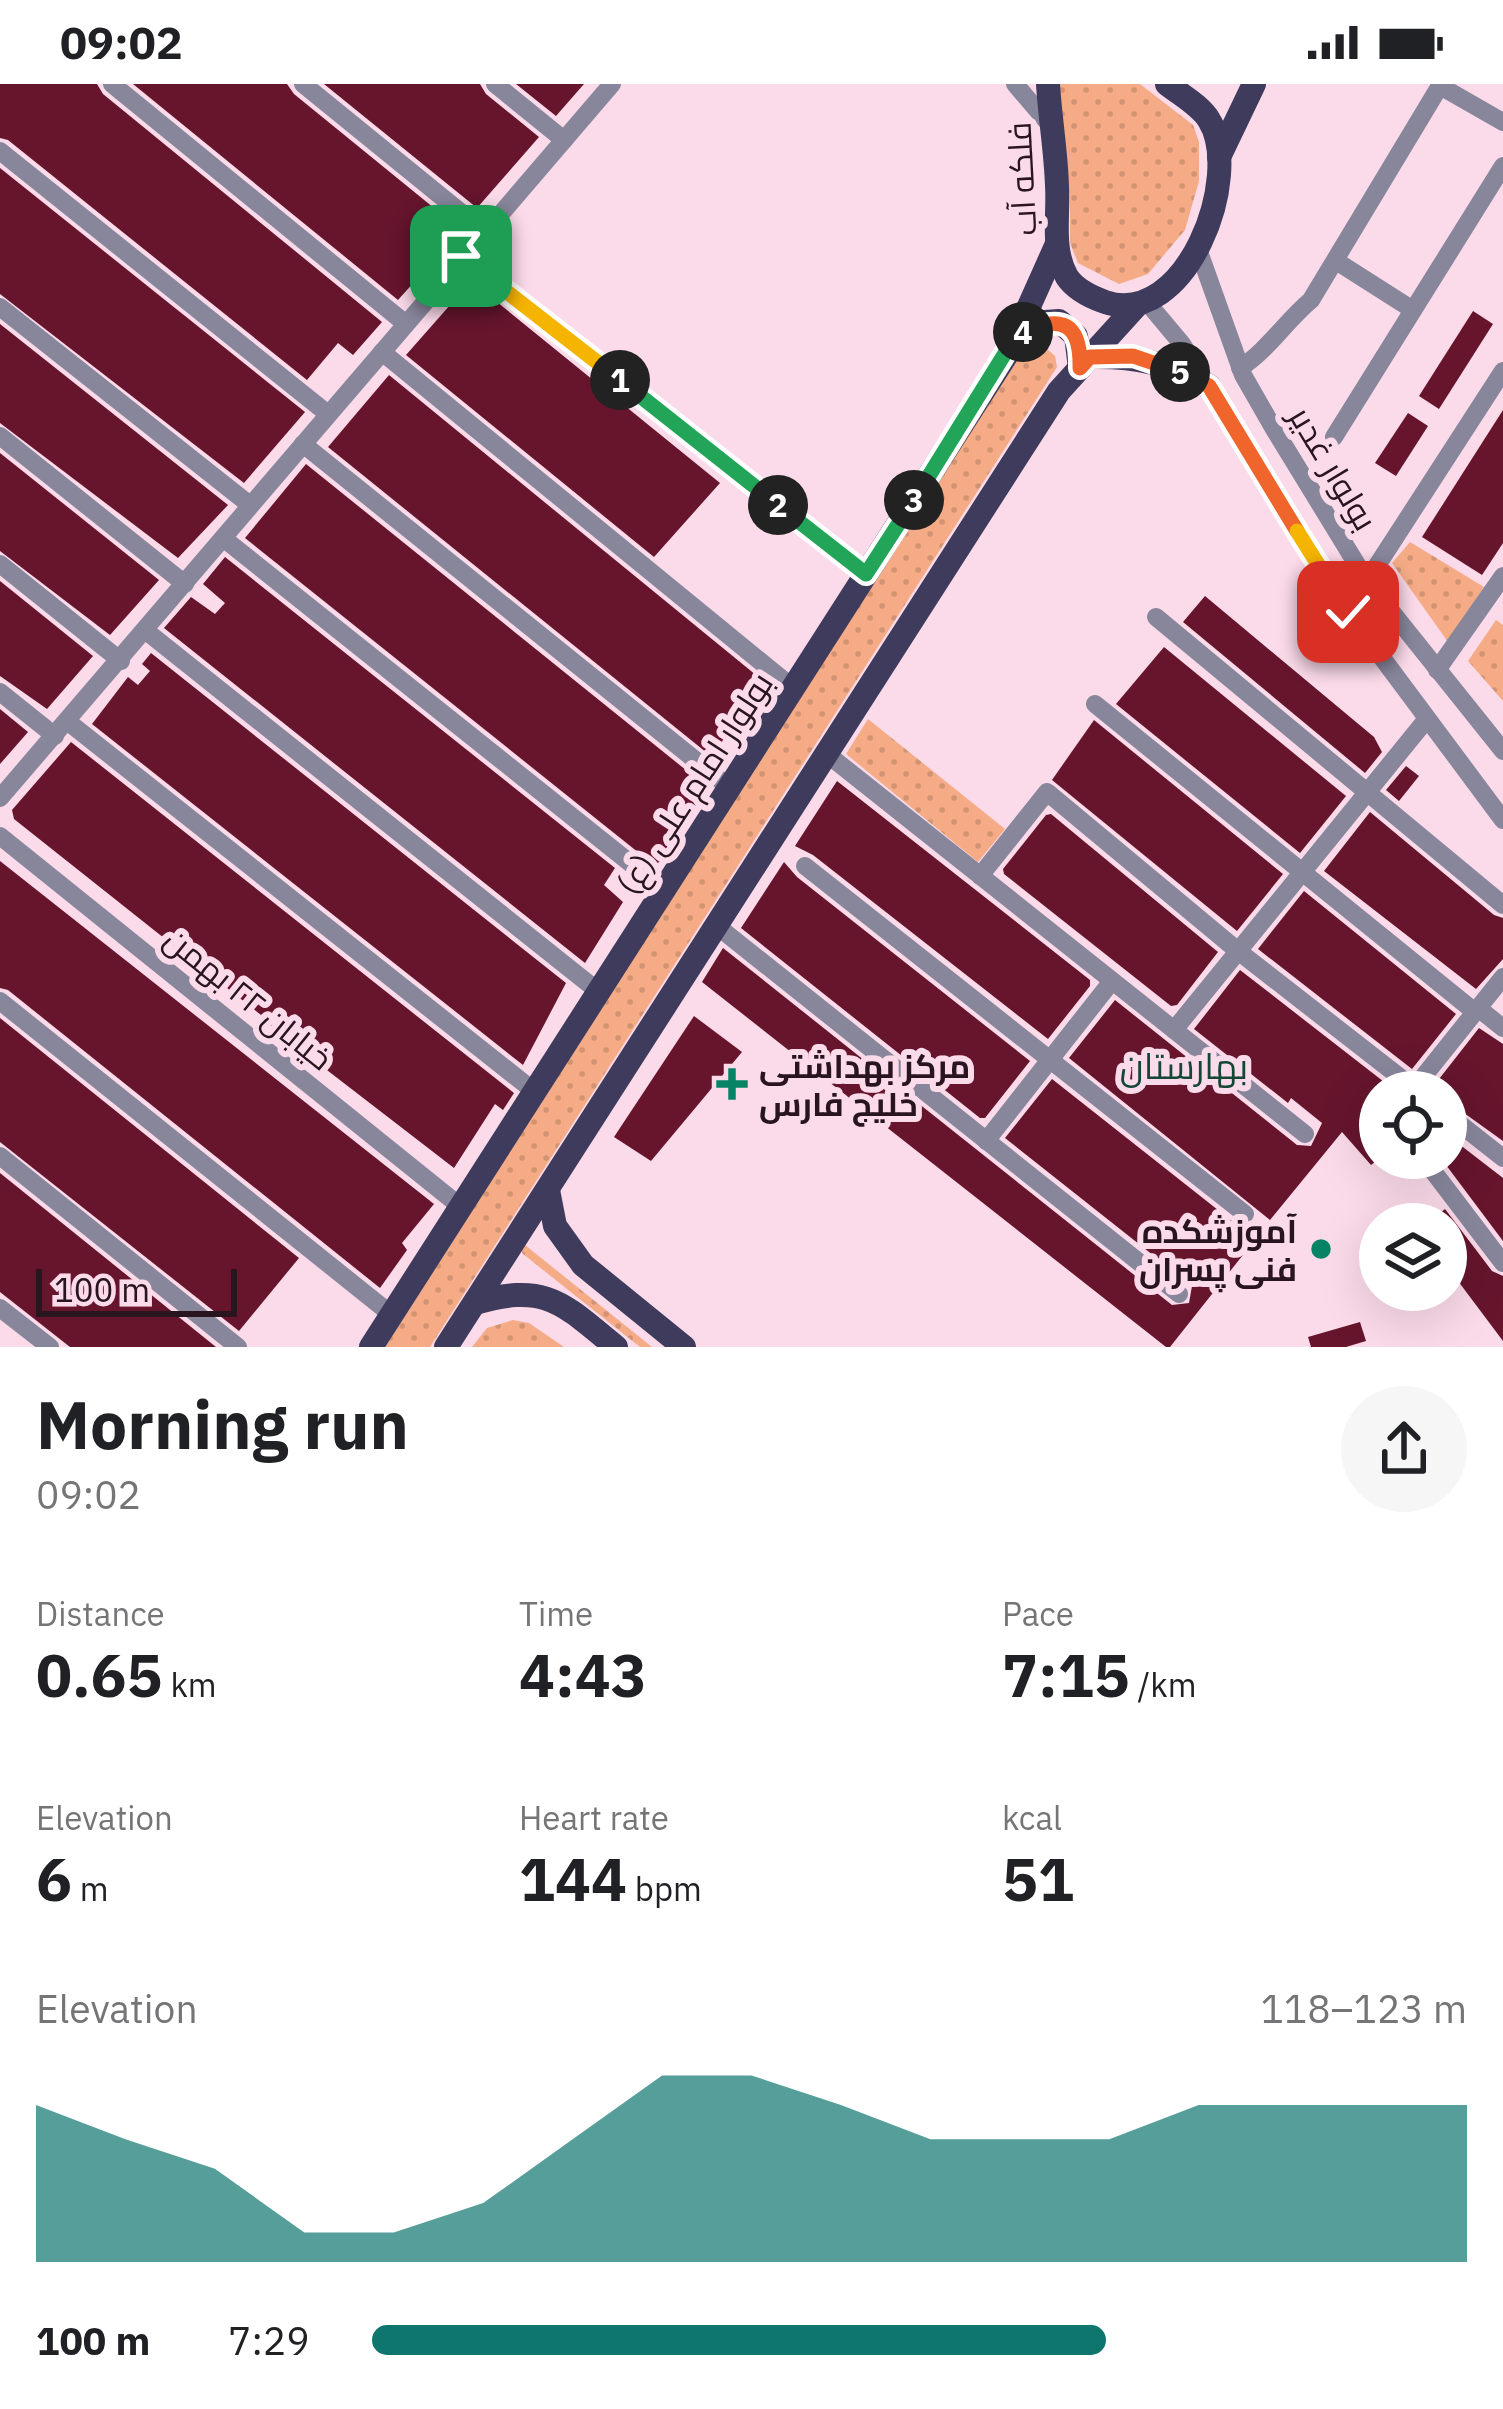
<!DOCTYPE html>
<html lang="en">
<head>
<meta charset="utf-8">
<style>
	body { margin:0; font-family:"IBM Plex Sans",Cairo,sans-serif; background:#f6f6f6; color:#202124; height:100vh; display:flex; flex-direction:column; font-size:45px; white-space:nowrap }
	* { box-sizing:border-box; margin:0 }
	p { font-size:39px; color:#757577 }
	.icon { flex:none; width:66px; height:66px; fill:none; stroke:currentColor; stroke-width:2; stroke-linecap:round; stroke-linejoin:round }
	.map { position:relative; height:1263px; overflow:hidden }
	.panel { display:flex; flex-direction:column; background:#fff; flex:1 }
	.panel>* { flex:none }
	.fabs { position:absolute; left:1359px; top:987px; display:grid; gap:24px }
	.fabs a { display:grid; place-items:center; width:108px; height:108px; border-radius:50%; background:#fff; box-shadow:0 12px 48px #0002; font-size:60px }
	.scale { position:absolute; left:36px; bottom:30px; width:201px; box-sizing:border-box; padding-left:12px; border:6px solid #28151e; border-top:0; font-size:33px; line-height:42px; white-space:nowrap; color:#28151e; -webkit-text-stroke:9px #fbdae9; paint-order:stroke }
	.pin { position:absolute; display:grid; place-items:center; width:102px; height:102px; color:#fff; margin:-51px; border-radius:24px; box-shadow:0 6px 18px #0006 }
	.km { position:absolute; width:60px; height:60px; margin:-30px; border-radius:50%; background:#222; color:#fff; font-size:33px; line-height:60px; text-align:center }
	.round { display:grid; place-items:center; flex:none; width:126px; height:126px; border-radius:63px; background:#f6f6f6 }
	.headline { display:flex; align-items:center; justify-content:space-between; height:204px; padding:0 36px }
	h1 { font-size:66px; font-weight:700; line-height:90px }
	.figures { display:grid; grid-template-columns:repeat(3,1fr); gap:18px; height:204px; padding:12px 36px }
	.figures div { display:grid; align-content:center }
	.figures b { font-size:60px; font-weight:700 }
	.figures small { font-size:33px; font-weight:400 }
	.figures p { font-size:33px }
	.chart { height:336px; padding:24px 36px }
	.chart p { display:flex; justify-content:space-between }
	.chart svg { width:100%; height:216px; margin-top:12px; fill:#0f766e; opacity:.7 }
	ul { padding:0 36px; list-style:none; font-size:39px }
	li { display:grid; grid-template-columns:192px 144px 1fr; align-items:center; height:90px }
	li i { height:30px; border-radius:15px; background:#0f766e }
	.status { display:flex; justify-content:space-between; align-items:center; height:84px; padding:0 60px; background:#fff; direction:ltr }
	.status svg { height:33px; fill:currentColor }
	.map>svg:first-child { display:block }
	.grass { fill:url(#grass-dots) }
	.building { fill:#66152d }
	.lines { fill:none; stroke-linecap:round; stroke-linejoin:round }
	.minor { stroke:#88869b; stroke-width:18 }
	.major { stroke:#3f3b5d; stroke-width:24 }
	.split-1-casing { stroke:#fff; stroke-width:24 }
	.split-2-casing { stroke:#fff; stroke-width:24 }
	.split-3-casing { stroke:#fff; stroke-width:24 }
	.split-4-casing { stroke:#fff; stroke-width:24 }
	.split-5-casing { stroke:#fff; stroke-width:24 }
	.split-6-casing { stroke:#fff; stroke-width:24 }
	.split-7-casing { stroke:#fff; stroke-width:24 }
	.split-1 { stroke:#f5b400; stroke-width:15 }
	.split-2 { stroke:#22a559; stroke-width:15 }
	.split-3 { stroke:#22a559; stroke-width:15 }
	.split-4 { stroke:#22a559; stroke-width:15 }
	.split-5 { stroke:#f0652b; stroke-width:15 }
	.split-6 { stroke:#f0652b; stroke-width:15 }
	.split-7 { stroke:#f5b400; stroke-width:15 }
	.poi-dot { fill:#078465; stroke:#fbdae9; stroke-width:4.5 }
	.labels { text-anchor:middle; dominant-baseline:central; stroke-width:12; stroke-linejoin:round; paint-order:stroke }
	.street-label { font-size:33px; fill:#28151e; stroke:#fbdae9 }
	.poi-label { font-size:33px; font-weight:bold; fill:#28151e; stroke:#fbdae9; text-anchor:start }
	.neighbourhood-label { font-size:36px; fill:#154737; stroke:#fbdae9 }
</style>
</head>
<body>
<div class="status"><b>09:02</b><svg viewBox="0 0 49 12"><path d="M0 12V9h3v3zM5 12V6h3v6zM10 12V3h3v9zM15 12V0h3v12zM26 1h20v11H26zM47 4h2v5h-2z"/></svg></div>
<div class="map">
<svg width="1503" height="1263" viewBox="0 0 1503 1263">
	<defs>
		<pattern id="grass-dots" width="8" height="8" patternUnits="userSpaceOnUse" patternTransform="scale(3)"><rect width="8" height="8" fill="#f5ac86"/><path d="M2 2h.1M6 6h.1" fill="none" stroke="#d29373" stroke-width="1.8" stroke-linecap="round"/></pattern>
	</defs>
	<rect width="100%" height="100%" fill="#fbdae9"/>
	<g class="grass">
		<path d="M1058,0H1140L1193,41L1199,58V97L1185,146L1148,190L1119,200L1078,179L1070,159V113Z"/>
		<path d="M1040,259L1055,272L1057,283L430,1263H385L1020,268Z"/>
		<path d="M1410,458L1484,503L1448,558L1392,479Z"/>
		<path d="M1496,536L1503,541V617L1468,577Z"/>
		<path d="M868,635L1005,745L978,778L846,670Z"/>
		<path d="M525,1161L652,1263H640L523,1170L520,1165Z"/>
		<path d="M513,1236L529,1239L564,1263H472L487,1244Z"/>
	</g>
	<g class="building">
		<path d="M0,0H97L103,10L382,238L353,271L338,259L307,296L8,56L0,54Z"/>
		<path d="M133,0H287L294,10L461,146L398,216Z"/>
		<path d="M324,0H480L486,10L539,53L477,124Z"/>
		<path d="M516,0H584L556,32Z"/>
		<path d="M0,84L305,328L244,399L0,210Z"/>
		<path d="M465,204L475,212L481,205L720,399L654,473L406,271Z"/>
		<path d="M1473,227L1493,240L1439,325L1419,312Z"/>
		<path d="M0,240L228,421L178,474L0,339Z"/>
		<path d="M389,291L762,596L712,673L328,363Z"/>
		<path d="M1503,326V459L1482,491L1422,453Z"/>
		<path d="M1408,329L1428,342L1396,392L1375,379Z"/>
		<path d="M0,369L159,496L110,551L0,467Z"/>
		<path d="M306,380L707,703L661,777L654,781L245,454Z"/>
		<path d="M225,473L615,784L604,801L623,818L585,879L164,544L191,513L215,530L225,519L203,500Z"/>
		<path d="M0,497L93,572L47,625L0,592Z"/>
		<path d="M1205,512L1374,653L1382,668L1365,689L1183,538Z"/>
		<path d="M1164,563L1346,712L1300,769L1116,620Z"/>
		<path d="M151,569L566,899L523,981L92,640L128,593L138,601L150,587L142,580Z"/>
		<path d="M0,625L28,648L0,680Z"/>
		<path d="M1094,636L1283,790L1237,847L1052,696Z"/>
		<path d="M71,658L514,1009L503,1026L495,1020L454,1084L275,946L261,931L14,735L12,726Z"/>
		<path d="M1406,682L1419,692L1399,717L1386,706Z"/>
		<path d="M837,697L1090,896V902L1048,955L813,771L795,762Z"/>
		<path d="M1370,728L1494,831L1503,834V875L1476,905L1324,787Z"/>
		<path d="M1051,730L1218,868L1177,921L1171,922L1004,790L1003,785L1046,731Z"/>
		<path d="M0,777L434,1120L402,1159L407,1166L380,1204L8,906L0,904Z"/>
		<path d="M784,778L797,793L1030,977L985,1034H980L741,844Z"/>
		<path d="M1304,807L1456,930L1412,985L1258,865Z"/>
		<path d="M723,864L1172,1221L1189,1219L1192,1202L1005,1054L1052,995L1237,1141L1258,1152L1170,1263H1166L702,898Z"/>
		<path d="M1240,886L1397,1008H1380V1074L1371,1081L1342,1048L1270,1136L1069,974L1115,916L1297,1061L1311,1062L1322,1039L1291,1014L1288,1019L1194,945Z"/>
		<path d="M694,932L742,968L651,1077L614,1053Z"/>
		<path d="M0,934L299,1174L239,1247L0,1058Z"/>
		<path d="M1479,944L1503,960V1057L1446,1016V1008H1432V1004Z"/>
		<path d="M1446,1050L1503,1094V1157L1446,1081Z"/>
		<path d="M0,1089L216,1263H70L0,1208Z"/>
		<path d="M1445,1125L1492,1187L1503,1192V1257L1446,1181V1140H1426Z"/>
		<path d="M1360,1238L1366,1257L1346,1263H1311L1308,1253Z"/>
	</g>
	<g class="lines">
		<g class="minor">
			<path d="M112,0L406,240"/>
			<path d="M303,0L485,148"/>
			<path d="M495,0L564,56"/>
			<path d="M1015,0L1050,41"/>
			<path d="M1440,2L1503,38"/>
			<path d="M0,67L328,330"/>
			<path d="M1198,165L1243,291L1274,345L1367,497L1503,667"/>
			<path d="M461,172L867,490"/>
			<path d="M1336,177L1413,226"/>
			<path d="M1146,217L1182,260L1348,528L1503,736"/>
			<path d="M0,223L250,421"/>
			<path d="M382,268L793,604"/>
			<path d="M1240,284C1267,267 1285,238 1311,216L1441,0"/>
			<path d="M0,352L185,500"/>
			<path d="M1334,353L1503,82"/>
			<path d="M303,360L730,704"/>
			<path d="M223,454L664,806"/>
			<path d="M0,480L121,577"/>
			<path d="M1367,497L1503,287"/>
			<path d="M1156,533L1503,821"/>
			<path d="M146,547L599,908"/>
			<path d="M1437,586L1503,492"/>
			<path d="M0,608L55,652"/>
			<path d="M1095,620L1475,928"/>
			<path d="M67,637L535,1008"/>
			<path d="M827,670L1305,1050"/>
			<path d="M0,714L612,0"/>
			<path d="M0,752L461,1123"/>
			<path d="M805,782L1245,1130"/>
			<path d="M980,792L1047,708L1238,867L1419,1008"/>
			<path d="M717,842L1179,1210"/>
			<path d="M0,917L392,1231"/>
			<path d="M1478,924L1503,944"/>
			<path d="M1174,946L1426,636"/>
			<path d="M1411,1008L1503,893"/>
			<path d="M1446,1029L1503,1074"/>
			<path d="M986,1057L1112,897"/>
			<path d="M0,1072L238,1263"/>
			<path d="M1423,1074L1503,1179"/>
			<path d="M0,1224L50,1263"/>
		</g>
		<g class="major">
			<path d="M1048,0C1050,34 1056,68 1057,102C1059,132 1051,165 1067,193C1075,205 1091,213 1105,218C1186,245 1244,92 1209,36C1201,22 1181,11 1167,0"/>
			<path d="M1219,73L1254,0"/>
			<path d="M1017,250L1045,238L1059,237L1076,252L1080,284"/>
			<path d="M1090,273C1138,272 1166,279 1209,302"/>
			<path d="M548,1106L555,1142L583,1181L684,1263"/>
			<path d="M475,1219C547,1198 563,1220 616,1263"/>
			<path d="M371,1263L1009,267L1056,162"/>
			<path d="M446,1263L1059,307L1138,220"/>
		</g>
	</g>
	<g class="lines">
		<g class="split-1-casing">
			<path id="split-1" d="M461,172L620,296"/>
		</g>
		<g class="split-2-casing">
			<path id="split-2" d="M620,296L778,421"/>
		</g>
		<g class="split-3-casing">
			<path id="split-3" d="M778,421L866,490L914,416"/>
		</g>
		<g class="split-4-casing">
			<path id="split-4" d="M914,416L1017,250L1023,248"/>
		</g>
		<g class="split-5-casing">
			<path id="split-5" d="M1023,248C1061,231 1081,238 1080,284L1090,273L1133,272L1180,288"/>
		</g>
		<g class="split-6-casing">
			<path id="split-6" d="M1180,288L1209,302L1297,447"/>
		</g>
		<g class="split-7-casing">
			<path id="split-7" d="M1297,447L1348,528"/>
		</g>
		<use href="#split-1" class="split-1"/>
		<use href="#split-2" class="split-2"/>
		<use href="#split-3" class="split-3"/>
		<use href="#split-4" class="split-4"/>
		<use href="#split-5" class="split-5"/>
		<use href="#split-6" class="split-6"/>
		<use href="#split-7" class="split-7"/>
	</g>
	<g class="poi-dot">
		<path d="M726 982h12v12h12v12h-12v12h-12v-12h-12v-12h12z"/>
		<circle cx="1321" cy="1165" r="12"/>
	</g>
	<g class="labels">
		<g class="street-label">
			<text transform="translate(1021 95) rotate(-93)">فلکه آب</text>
			<text transform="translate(1334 384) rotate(59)">بولوار غدیر</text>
			<text transform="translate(694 699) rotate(-57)">بولوار امام علی (ع)</text>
			<text transform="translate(249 914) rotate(39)">خیابان ۲۲ بهمن</text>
		</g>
		<g class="poi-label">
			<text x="759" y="981">مرکز بهداشتی<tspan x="759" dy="38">خلیج فارس</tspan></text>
			<text x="1297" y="1146" text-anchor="end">آموزشکده<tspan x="1297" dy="38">فنی پسران</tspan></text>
		</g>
		<g class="neighbourhood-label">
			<text x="1184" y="981">بهارستان</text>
		</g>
	</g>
</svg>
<div class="fabs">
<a><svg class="icon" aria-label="locate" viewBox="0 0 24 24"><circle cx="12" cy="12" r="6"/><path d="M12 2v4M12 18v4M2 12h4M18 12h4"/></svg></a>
<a><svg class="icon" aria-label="layers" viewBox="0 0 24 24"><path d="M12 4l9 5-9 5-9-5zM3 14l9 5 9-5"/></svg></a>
</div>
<div class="scale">100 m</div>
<div class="pin" style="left:461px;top:172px;background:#1e9e55"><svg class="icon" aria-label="arrive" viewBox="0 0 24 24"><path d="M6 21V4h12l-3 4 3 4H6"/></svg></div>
<div class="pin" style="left:1348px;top:528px;background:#d93025"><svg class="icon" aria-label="check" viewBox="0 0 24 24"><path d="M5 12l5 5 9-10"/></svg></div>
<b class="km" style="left:620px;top:296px">1</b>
<b class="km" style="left:778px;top:421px">2</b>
<b class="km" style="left:914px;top:416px">3</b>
<b class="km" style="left:1023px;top:248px">4</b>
<b class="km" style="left:1180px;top:288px">5</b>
</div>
<section class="panel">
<div class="headline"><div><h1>Morning run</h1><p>09:02</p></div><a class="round"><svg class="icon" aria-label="share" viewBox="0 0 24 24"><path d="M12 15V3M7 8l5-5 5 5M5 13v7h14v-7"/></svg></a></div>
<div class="figures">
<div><p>Distance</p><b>0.65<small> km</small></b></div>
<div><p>Time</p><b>4:43</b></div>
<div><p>Pace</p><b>7:15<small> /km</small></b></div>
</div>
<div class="figures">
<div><p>Elevation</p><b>6<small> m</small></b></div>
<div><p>Heart rate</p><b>144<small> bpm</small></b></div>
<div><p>kcal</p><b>51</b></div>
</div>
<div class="chart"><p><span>Elevation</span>118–123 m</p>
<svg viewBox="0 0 160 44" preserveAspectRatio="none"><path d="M0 44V12L10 19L20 25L30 38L40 38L50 32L60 19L70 6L80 6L90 12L100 19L110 19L120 19L130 12L140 12L150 12L160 12V44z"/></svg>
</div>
<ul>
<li><b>100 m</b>7:29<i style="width:67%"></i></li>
</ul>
</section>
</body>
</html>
